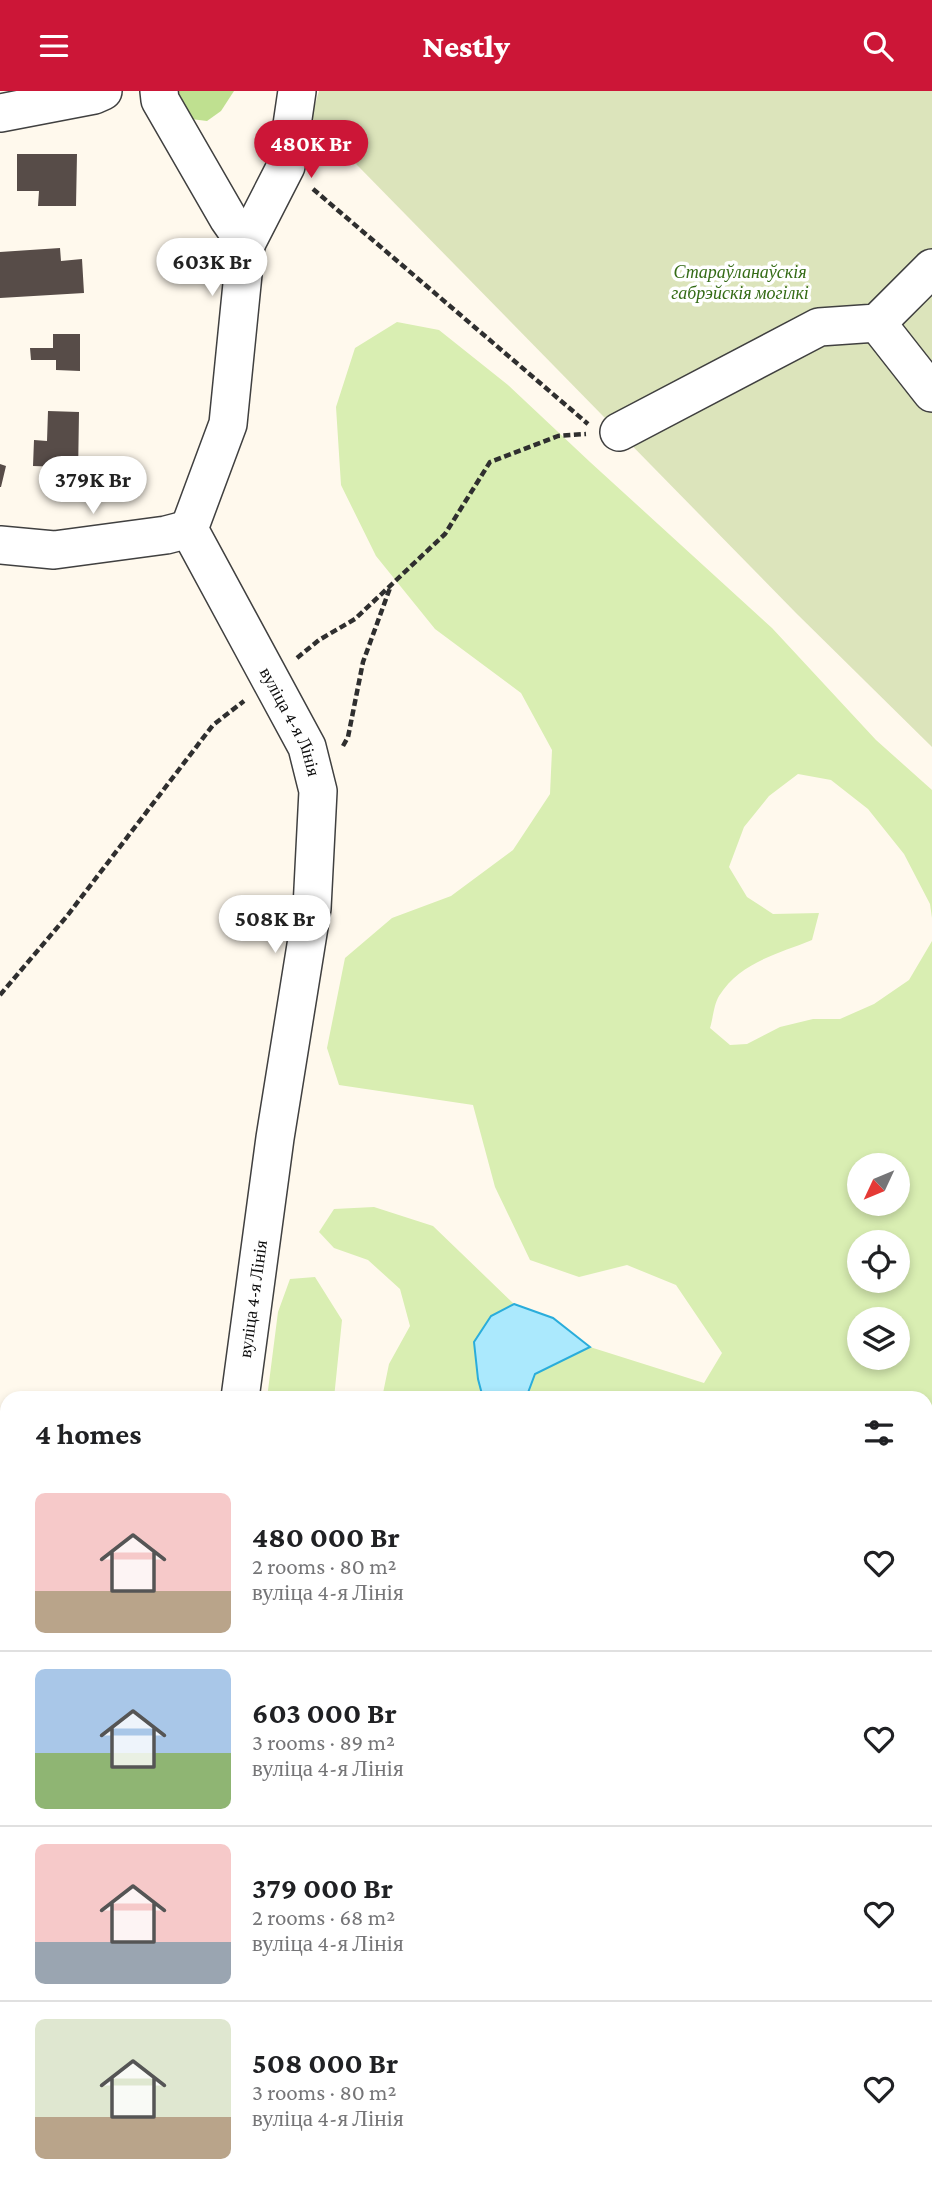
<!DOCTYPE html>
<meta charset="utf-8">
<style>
body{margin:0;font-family:"Crimson Pro",serif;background:#f2f2f2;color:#202124;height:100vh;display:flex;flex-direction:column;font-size:26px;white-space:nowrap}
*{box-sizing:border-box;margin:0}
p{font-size:23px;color:#757577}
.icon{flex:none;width:38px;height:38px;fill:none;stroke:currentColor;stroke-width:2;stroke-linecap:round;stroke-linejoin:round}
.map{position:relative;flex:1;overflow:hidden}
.drawer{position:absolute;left:0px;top:1300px;width:933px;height:800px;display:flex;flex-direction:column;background:#fff;border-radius:21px 21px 0 0;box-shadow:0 4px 10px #0003}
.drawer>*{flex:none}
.needle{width:46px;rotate:226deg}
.controls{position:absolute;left:847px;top:1062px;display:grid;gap:14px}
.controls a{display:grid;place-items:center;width:63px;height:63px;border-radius:50%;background:#fff;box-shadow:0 4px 10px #0003;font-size:35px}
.price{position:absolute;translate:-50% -60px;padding:0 16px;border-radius:24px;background:#fff;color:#222;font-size:23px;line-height:46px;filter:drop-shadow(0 2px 4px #0008)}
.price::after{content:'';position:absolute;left:50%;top:42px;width:21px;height:16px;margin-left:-10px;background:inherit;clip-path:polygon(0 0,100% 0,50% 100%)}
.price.selected{background:#cc1637;color:#fff}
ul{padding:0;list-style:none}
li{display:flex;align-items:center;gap:21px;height:175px;padding:0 35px}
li+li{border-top:2px solid #e0e0e0}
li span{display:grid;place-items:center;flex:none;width:196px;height:140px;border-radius:10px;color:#555}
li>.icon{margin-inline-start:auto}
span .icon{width:84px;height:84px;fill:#fffc;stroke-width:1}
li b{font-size:30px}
h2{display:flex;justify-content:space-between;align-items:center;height:84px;padding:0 35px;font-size:30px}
header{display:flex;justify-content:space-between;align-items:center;height:91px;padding:0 35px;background:#cc1637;color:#fff;font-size:32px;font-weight:800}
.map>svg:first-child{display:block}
</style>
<header><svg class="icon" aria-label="menu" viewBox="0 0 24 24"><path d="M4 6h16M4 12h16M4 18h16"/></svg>Nestly<svg class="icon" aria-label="search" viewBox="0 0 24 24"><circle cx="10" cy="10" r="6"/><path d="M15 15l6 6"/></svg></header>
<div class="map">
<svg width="932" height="2099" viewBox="0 0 932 2099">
<rect width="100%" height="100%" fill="#fff9ed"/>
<!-- green -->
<path fill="#d9eeb2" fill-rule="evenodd" d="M397,231L439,239L508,294L590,371L772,537L876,649L932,699V827L930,813L904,763L868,718L831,689L798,683L769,705L744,736L729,776L747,806L773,823L819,822L812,849C778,863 740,871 719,905C714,913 713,927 710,937L730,954L747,953L780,936L813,928H840L874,913L909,889L932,850V1554L926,1549V1307H526L535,1283L590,1256L704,1292L722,1262L676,1194L627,1174L579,1186L530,1169L495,1096L473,1014L339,994L327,957L345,867L392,827L451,805L513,759L550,703L552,659L521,602L435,538L376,465L341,394L336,316L355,257ZM859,1074H898V1113H859ZM859,1152H898V1190H859ZM859,1228H898V1267H859Z
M374,1116L433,1135L514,1213L491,1225L478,1288L483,1307H382L389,1273L410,1235L400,1198L368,1169L334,1157L319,1141L334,1118Z
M315,1186L342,1229L334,1307H267L278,1221L290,1188Z
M926,1625L932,1631V2099H518L510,2093H926Z
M0,1678L7,1685V2093H487L492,2099H0Z"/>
<!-- forest -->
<path fill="#bfe090" d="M169,0H234L221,20L207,30L191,28Z"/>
<!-- cemetery -->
<path fill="#dce4bb" d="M319,0H932V656L796,522L311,27Z"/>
<!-- water -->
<path fill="#abe9fd" stroke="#2aaddb" stroke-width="2" d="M514,1213L553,1227L590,1256L535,1283L526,1307H483L478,1288L474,1251L491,1225Z
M926,1550L932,1555V1631L926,1625Z"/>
<!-- building -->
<path fill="#574c48" d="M17,63H77L76,115H38L39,100H17Z
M60,157L61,170L82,168L84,202L0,207V161Z
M53,243H80V280L56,279V269H31L30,257H53Z
M48,320L79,321L78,385L62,384V376L33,375L34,349L47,350Z
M0,373L6,375L1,396H0Z"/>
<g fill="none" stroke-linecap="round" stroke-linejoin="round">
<defs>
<g id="minor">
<path id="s1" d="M159,0L160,9L228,127L246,153L228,333L189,438L307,656L318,700L312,817L275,1047L240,1307"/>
<path d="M0,22L94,4L103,0"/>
<path d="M246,153L286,75L297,0"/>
<path d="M877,232L932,302"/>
<path d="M619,341L819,236L877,232L932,177"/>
<path d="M0,454L54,459L166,444L189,438"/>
<path d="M0,1983L7,1984"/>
<path d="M264,2093L265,2099"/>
</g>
</defs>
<!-- minor casing -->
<use href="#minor" stroke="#404040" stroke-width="40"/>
<!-- path -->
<path stroke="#2f2f2f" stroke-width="4.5" stroke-dasharray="7 3.5" stroke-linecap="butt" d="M313,98L588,333
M297,567L319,549L355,528L445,443L490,371L558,345L586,343
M343,655L348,646L363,571L390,497
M0,904L67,825L213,634L244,610"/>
<!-- minor -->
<use href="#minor" stroke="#fff" stroke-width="37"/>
</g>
<g text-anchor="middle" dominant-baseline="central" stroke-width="7" stroke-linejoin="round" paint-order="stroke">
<!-- park labels -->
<g font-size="18" font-style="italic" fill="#346b16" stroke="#fff">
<text x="740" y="181">Стараўланаўскія<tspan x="740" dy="21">габрэйскія могілкі</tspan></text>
</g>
<!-- street labels -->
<g font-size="18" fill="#0d0d0d" stroke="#fff">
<text stroke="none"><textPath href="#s1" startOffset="688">вуліца 4-я Лінія</textPath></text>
<text transform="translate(253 1208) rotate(-82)">вуліца 4-я Лінія</text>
</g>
</g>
</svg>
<div class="controls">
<a><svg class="needle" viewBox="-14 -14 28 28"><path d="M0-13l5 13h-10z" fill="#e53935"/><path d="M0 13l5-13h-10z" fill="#757577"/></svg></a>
<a><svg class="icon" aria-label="locate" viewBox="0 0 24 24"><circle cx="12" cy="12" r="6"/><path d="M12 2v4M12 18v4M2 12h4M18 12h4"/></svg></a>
<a><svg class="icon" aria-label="layers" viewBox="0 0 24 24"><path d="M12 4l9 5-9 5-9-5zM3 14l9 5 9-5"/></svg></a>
</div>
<b class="price selected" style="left:311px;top:89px">480K Br</b>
<b class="price" style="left:212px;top:207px">603K Br</b>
<b class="price" style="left:93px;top:425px">379K Br</b>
<b class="price" style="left:275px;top:864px">508K Br</b>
<section class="drawer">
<h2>4 homes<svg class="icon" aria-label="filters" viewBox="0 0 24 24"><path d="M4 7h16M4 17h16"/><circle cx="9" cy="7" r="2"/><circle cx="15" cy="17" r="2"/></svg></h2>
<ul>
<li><span style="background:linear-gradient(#f6c9c9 70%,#b9a48a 0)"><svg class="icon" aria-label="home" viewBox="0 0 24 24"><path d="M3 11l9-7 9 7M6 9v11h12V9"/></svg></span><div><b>480 000 Br</b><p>2 rooms · 80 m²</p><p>вуліца 4-я Лінія</p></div><svg class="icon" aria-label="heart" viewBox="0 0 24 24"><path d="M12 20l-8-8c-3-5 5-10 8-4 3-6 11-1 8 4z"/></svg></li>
<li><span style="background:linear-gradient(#a9c7e8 60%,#8fb573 0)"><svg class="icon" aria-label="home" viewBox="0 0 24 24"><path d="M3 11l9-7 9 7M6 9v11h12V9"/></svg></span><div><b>603 000 Br</b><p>3 rooms · 89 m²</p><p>вуліца 4-я Лінія</p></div><svg class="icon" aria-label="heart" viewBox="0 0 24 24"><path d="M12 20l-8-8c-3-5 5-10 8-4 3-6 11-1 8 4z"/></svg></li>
<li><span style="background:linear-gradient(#f6c9c9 70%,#9aa5b1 0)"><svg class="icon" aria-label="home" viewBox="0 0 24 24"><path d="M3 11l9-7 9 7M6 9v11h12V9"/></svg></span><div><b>379 000 Br</b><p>2 rooms · 68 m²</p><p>вуліца 4-я Лінія</p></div><svg class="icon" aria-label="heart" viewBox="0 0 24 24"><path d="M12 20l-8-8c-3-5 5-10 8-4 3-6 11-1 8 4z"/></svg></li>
<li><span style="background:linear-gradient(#dfe7d0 70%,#b9a48a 0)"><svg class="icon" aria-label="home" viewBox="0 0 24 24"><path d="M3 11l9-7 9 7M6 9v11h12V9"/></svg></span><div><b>508 000 Br</b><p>3 rooms · 80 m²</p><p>вуліца 4-я Лінія</p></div><svg class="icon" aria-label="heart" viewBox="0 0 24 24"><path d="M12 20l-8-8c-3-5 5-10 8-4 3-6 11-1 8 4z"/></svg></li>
</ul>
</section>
</div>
